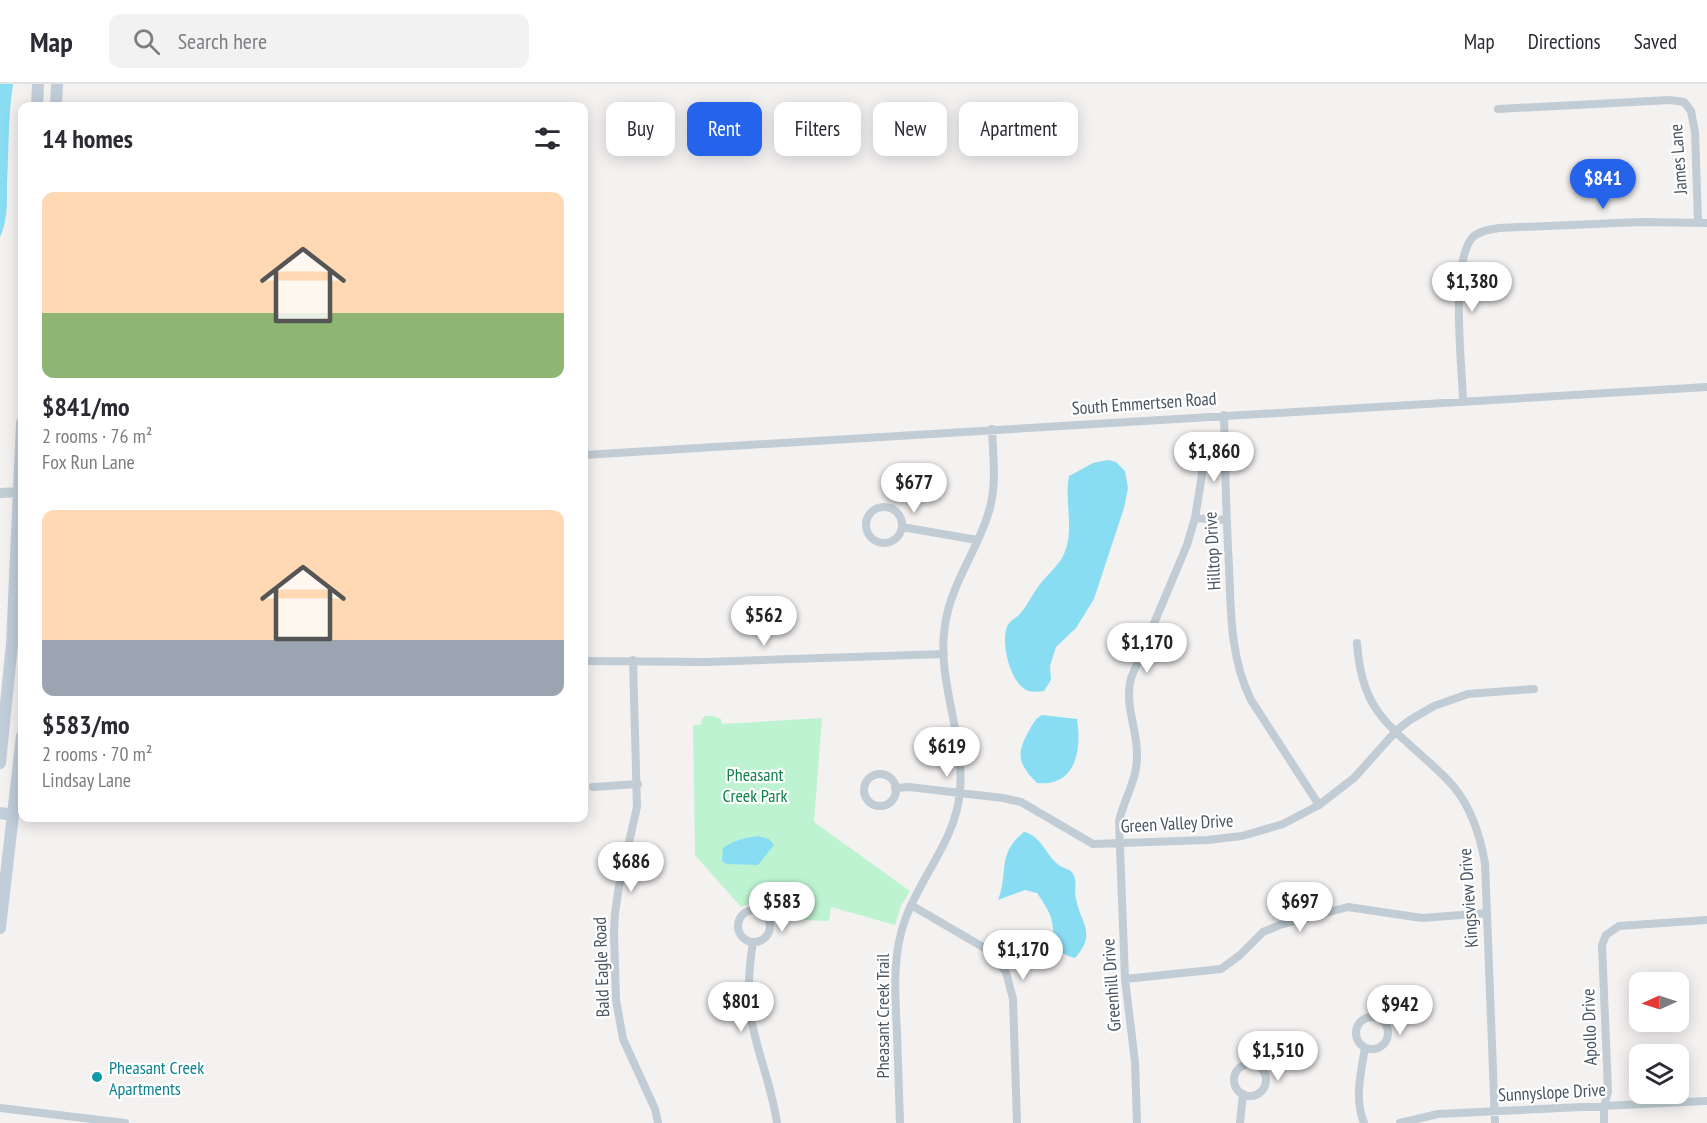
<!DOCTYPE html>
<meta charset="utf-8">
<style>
body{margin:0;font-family:"PT Sans Narrow",sans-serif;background:#f2f2f3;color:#2b2b33;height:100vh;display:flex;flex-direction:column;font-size:22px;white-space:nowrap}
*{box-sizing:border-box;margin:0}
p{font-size:20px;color:#7c7c81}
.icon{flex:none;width:33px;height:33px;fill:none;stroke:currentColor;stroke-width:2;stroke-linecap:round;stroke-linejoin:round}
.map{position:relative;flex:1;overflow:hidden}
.drawer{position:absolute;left:18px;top:18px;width:570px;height:720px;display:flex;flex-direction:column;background:#fff;border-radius:12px;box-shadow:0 3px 15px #0003}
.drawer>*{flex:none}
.guide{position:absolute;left:606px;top:18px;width:570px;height:54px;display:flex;gap:12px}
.needle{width:39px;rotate:267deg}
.fabs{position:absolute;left:1629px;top:888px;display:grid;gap:12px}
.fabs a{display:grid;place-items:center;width:60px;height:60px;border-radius:12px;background:#fff;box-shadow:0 3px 15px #0003;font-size:30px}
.price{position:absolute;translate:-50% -51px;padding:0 14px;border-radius:21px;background:#fff;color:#222;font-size:20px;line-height:39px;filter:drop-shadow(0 2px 3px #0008)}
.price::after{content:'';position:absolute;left:50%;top:36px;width:18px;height:14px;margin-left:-9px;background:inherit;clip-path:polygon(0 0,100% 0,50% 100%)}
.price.selected{background:#2563eb;color:#fff}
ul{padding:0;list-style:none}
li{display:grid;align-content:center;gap:12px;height:318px;padding:0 24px}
li span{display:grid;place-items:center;height:186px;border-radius:12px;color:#555}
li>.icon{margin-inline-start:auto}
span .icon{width:108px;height:108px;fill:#fffc;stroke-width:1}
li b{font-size:26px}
h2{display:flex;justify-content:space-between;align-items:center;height:72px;padding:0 24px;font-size:26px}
.chip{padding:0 21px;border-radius:12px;background:#fff;box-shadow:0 3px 15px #0003;font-size:21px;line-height:54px}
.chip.selected{background:#2563eb;color:#fff}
header{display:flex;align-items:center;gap:36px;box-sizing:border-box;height:84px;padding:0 30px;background:#fff;border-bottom:2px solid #e1e1e2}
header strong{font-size:28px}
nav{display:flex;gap:33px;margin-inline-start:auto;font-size:21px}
.search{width:420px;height:54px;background:#f2f2f3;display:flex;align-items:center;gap:15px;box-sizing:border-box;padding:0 21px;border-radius:12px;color:#7c7c81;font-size:22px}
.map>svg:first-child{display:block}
</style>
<header>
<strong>Map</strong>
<div class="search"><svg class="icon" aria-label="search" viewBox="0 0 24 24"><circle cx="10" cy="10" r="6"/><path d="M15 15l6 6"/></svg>Search here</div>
<nav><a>Map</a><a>Directions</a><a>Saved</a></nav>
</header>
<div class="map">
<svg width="1707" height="1039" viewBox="0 0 1707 1039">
<rect width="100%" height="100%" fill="#f4f1f1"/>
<!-- green -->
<path fill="#bef3d2" d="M705,632H713L721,635L722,640L822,634L814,738L910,807L901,822L895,841L831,823L829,837L776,835C768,820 757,816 741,823L695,771L693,641H701L702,635Z"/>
<!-- water -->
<path fill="#89ddf3" d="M0,0H13C8,32 9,65 7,98C7,116 8,137 0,153Z
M1108,376L1116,378L1125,387L1128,404L1124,424L1094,515L1076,544L1056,563L1050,582L1051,596L1044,607C1036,608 1028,609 1022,603C1009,592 1001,558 1007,543C1009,537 1016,534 1020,530C1027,522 1032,511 1038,503C1045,492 1059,482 1064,470C1075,445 1064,418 1069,392L1093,379Z
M1042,631L1077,635C1082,666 1076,703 1037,699C1017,679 1016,669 1030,645C1034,638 1035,635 1042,631Z
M1024,748C1041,751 1046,772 1060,782C1065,785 1072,785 1074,792C1077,799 1074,807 1076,815C1081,840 1097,849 1075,874C1046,866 1058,853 1050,831C1047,824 1042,816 1037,809L1025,806L998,816C1009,789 996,770 1024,748Z
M758,752L769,755L774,761L758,781L726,780L722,777L723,764C734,756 745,754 758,752Z"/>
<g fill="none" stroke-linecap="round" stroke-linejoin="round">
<!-- minor -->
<path stroke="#c1ccd4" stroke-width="8" d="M1498,25L1670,16L1684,18L1691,27L1695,48L1698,137
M1463,316C1462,281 1450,181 1472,154C1478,147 1489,146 1498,144L1641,138L1707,139
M1224,331C1225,381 1226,432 1229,482C1231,529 1230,573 1251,616L1319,721
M584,371L1707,303
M866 441a18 18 0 1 1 36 0a18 18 0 1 1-36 0Z
M1195,434L1202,391L1201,363
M902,443L977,456
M1357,559C1361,617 1379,634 1421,671C1432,681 1444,691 1454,703C1472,725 1480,751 1485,779L1495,1039
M633,576L637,723L619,802L615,829L614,849L616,916L623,955L655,1025L658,1039
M586,577L706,578L944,570
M864 706a16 16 0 1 1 32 0a16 16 0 1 1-32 0Z
M593,703L638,700
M895,704L909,703L1003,714L1021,718L1093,760L1207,756L1242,752L1283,740L1319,721L1354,694L1397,646L1410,636L1434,622L1468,610L1534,605
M911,821L988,866L1006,888L1013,915L1017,1039
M738 842a16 16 0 1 1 32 0a16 16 0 1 1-32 0Z
M753,858C749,883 747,909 751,934C757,969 772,1003 777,1039
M1125,895L1221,885L1240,871L1263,848L1280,841L1348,823L1422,834L1487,829
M1356 949a16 16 0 1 1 32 0a16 16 0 1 1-32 0Z
M1234 996a16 16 0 1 1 32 0a16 16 0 1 1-32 0Z
M0,1024L125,1039
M900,1039C899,1009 898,978 897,948C895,910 892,872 905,836C921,791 956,756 960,707C965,651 936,596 945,541C951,499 978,466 989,427C997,401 993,372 992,345
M1137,1039L1135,978L1125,895L1119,737C1124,715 1137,696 1137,673C1138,645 1124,623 1131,594L1187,461L1195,434L1226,436
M1240,1039L1243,1010
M1364,1039C1354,1014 1361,989 1365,964
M1400,1039L1438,1030L1707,1017
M1604,1039V1023L1608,1007L1602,861L1606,851L1619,842L1707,836"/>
<!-- tertiary -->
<path stroke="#c1ccd4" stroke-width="10" d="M0,409L22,408"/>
<!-- secondary -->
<path stroke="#c1cdd9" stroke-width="12" d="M37,22L38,0
M56,22L57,0
M0,679L12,560L22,339
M0,729L13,731
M0,844L22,652"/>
</g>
<!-- markers -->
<circle fill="#0f9aa8" stroke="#fff" stroke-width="2" cx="97" cy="993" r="6"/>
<g text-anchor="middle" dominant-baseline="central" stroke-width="4.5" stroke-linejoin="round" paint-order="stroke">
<!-- street labels -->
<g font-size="18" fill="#485561" stroke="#fff">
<text transform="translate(1678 75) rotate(-94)">James Lane</text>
<text transform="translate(1144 319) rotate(-4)">South Emmertsen Road</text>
<text transform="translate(1212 467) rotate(-93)">Hilltop Drive</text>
<text transform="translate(1177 739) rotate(-3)">Green Valley Drive</text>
<text transform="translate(1468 814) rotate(-94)">Kingsview Drive</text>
<text transform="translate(601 883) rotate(-92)">Bald Eagle Road</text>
<text transform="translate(1111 901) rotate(-94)">Greenhill Drive</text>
<text transform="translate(882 932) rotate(-90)">Pheasant Creek Trail</text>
<text transform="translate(1589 943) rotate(-92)">Apollo Drive</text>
<text transform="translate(1552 1008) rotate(-3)">Sunnyslope Drive</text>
</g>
<!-- park labels -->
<g font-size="18" fill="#11834a" stroke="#fff">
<text x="755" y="690">Pheasant<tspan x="755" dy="21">Creek Park</tspan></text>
</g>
<!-- culture labels -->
<g font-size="18" fill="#0d838f" stroke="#fff" text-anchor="start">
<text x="109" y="983">Pheasant Creek<tspan x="109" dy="21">Apartments</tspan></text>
</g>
</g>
</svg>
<div class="fabs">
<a><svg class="needle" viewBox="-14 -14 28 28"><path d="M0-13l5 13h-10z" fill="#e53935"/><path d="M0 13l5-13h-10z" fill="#7c7c81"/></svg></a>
<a><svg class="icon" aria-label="layers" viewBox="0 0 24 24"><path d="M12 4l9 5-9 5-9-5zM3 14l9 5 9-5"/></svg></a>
</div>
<b class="price selected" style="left:1603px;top:126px">$841</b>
<b class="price" style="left:1472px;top:229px">$1,380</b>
<b class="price" style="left:1214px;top:399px">$1,860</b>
<b class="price" style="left:914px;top:430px">$677</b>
<b class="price" style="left:764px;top:563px">$562</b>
<b class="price" style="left:1147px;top:590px">$1,170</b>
<b class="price" style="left:947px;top:694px">$619</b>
<b class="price" style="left:631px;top:809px">$686</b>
<b class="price" style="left:782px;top:849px">$583</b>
<b class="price" style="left:1300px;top:849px">$697</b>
<b class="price" style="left:1023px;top:897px">$1,170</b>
<b class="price" style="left:741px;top:949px">$801</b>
<b class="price" style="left:1400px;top:952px">$942</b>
<b class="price" style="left:1278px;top:998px">$1,510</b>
<div class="guide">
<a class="chip">Buy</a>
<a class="chip selected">Rent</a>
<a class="chip">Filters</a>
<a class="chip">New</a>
<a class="chip">Apartment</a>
</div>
<section class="drawer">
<h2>14 homes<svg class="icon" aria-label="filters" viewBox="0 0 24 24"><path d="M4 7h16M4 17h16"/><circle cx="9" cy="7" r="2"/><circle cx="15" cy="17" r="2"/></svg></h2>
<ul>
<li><span style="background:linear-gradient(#ffd9b3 65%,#8fb573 0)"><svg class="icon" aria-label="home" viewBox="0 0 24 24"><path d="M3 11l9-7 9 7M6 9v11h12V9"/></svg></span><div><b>$841/mo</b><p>2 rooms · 76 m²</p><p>Fox Run Lane</p></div></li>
<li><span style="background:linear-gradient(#ffd9b3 70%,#9aa5b1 0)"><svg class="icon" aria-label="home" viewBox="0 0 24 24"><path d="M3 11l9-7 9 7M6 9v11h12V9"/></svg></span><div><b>$583/mo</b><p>2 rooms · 70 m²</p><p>Lindsay Lane</p></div></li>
</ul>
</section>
</div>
